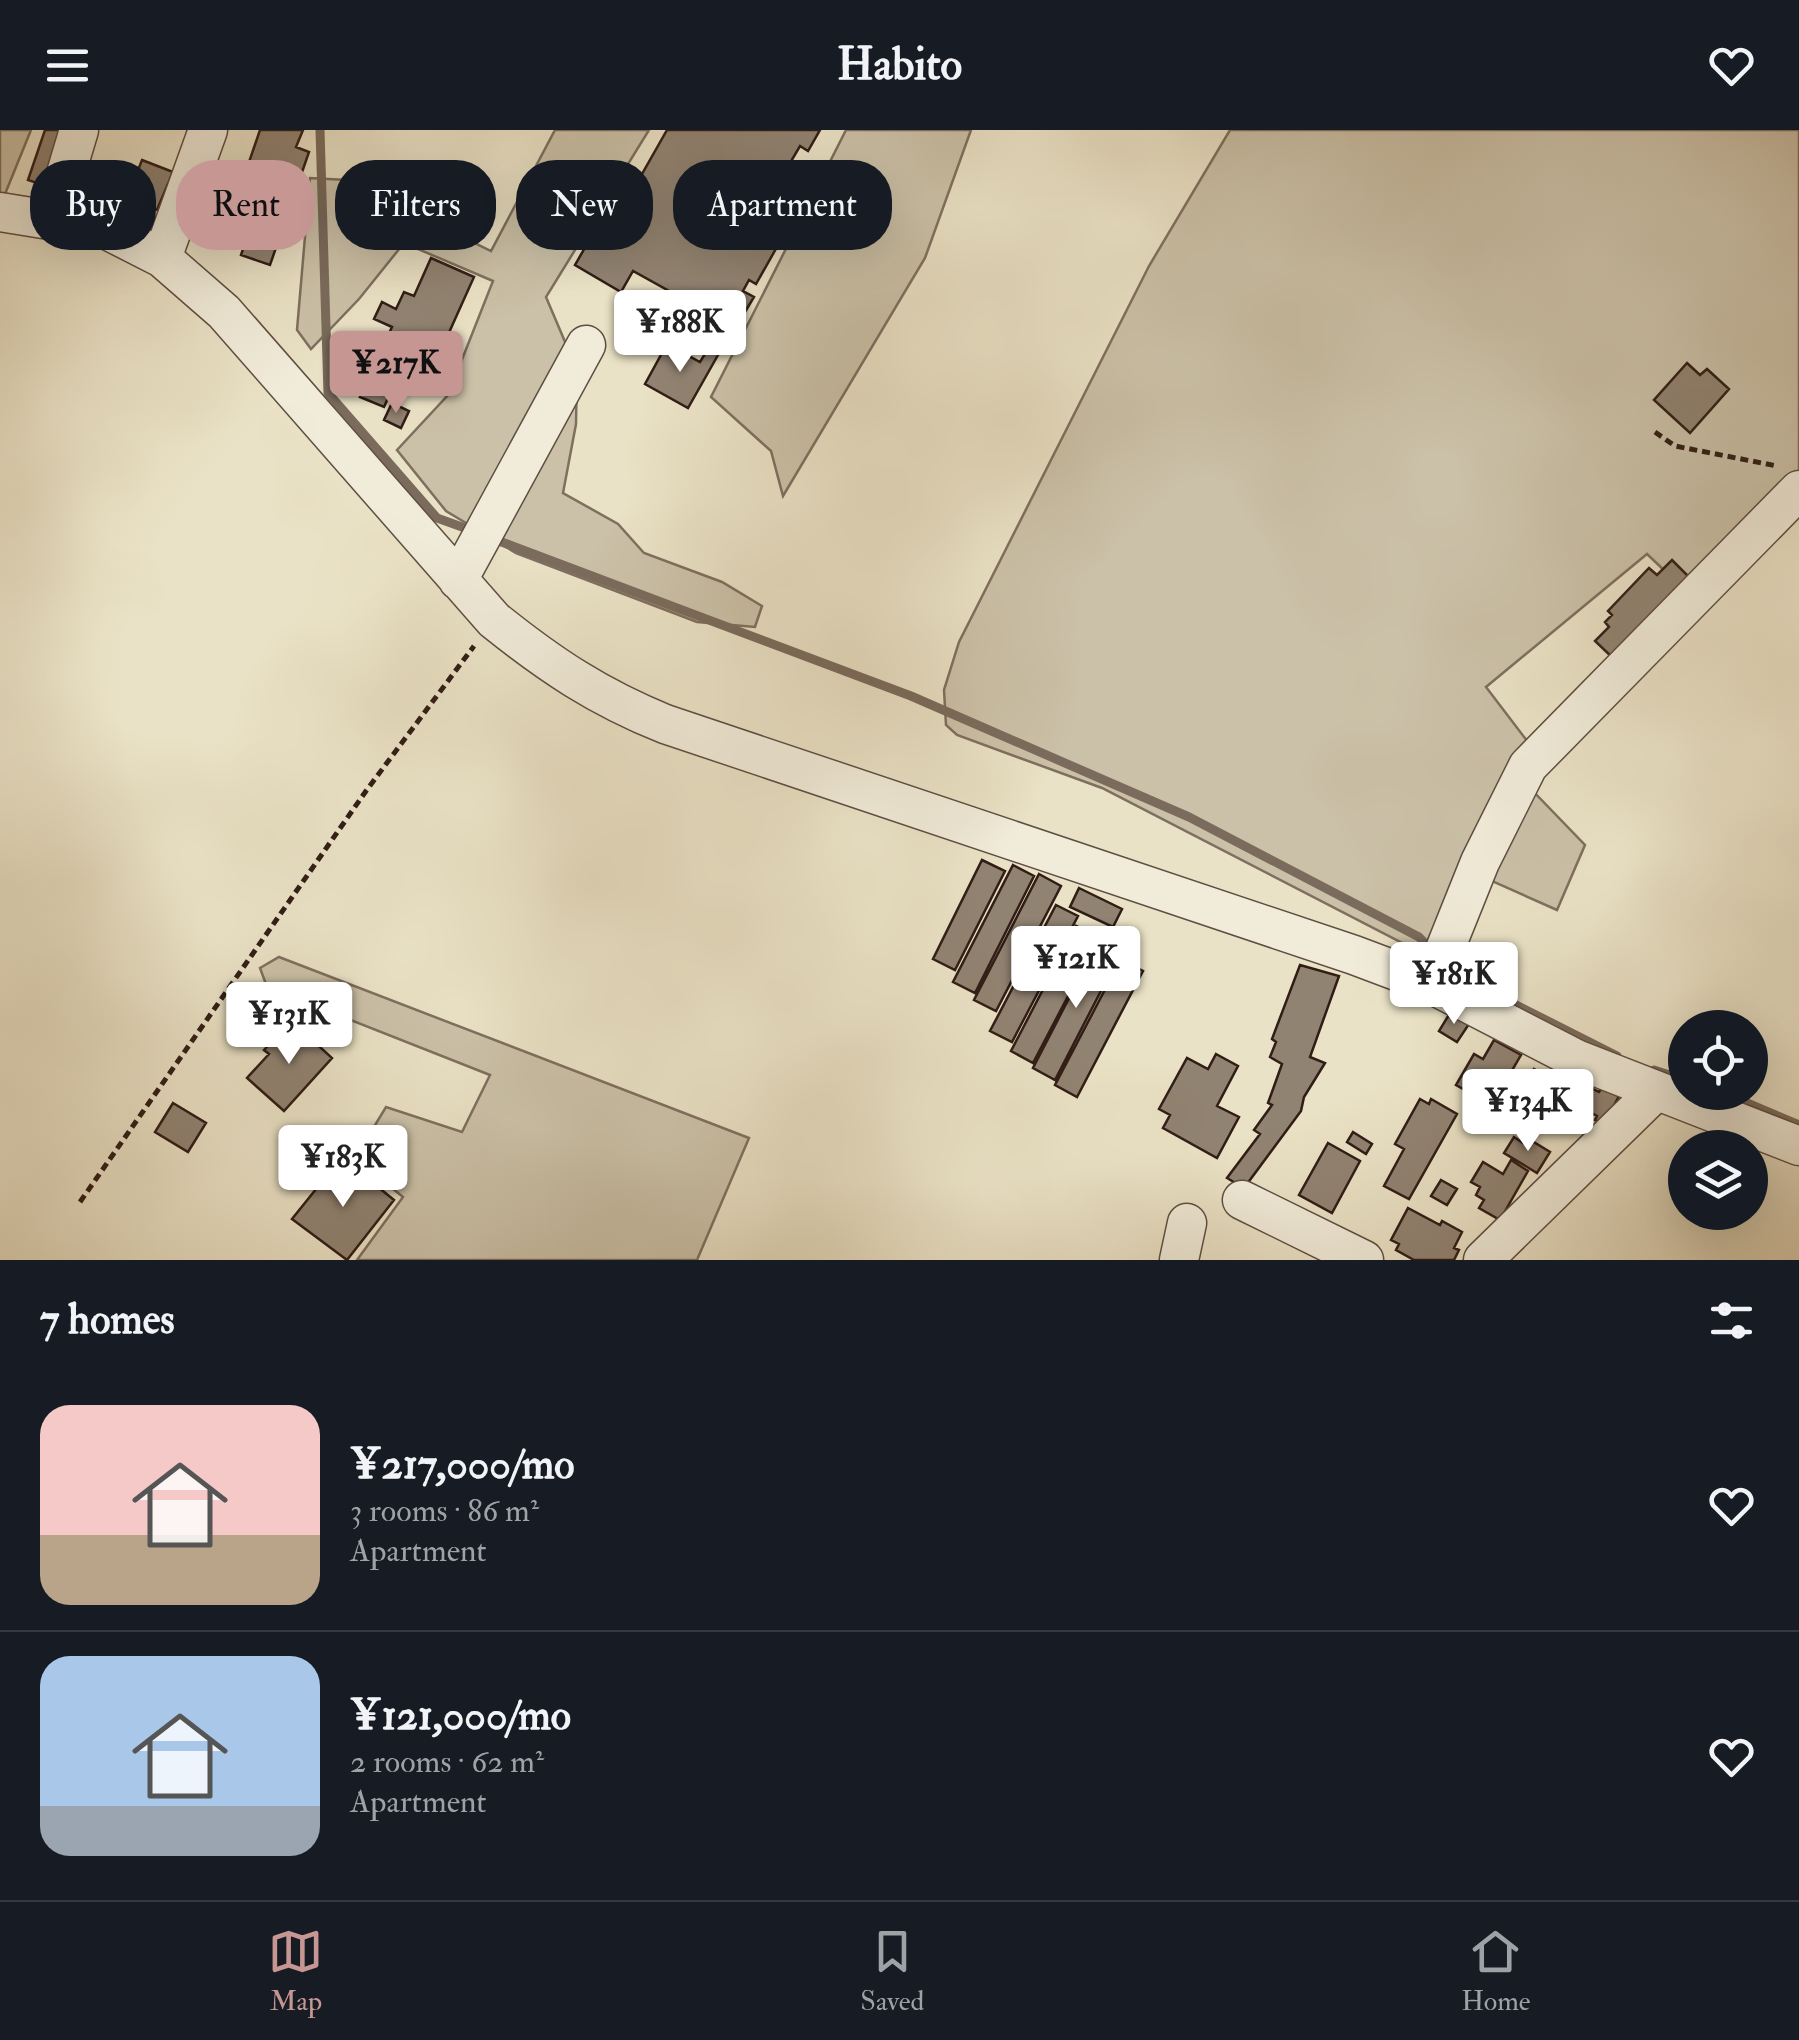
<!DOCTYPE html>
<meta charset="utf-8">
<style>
body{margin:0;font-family:"IM FELL Double Pica",serif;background:#242831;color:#f1f3f6;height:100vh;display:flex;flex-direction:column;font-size:38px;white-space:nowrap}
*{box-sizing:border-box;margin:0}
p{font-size:32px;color:#9ea1a6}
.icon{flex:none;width:55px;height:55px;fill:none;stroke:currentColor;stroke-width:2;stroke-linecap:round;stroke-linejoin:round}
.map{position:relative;height:1130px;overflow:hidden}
.drawer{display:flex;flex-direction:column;background:#171b24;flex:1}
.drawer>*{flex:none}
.guide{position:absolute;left:30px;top:30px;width:1000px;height:90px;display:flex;gap:20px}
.controls{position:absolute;left:1668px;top:880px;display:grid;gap:20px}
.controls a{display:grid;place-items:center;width:100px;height:100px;border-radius:50%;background:#171b24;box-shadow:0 10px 40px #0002;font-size:50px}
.price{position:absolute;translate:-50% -85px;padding:0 22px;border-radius:10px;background:#fff;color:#222;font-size:32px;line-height:65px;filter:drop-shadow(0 2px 5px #0008)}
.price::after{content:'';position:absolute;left:50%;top:60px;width:30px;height:22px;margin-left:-15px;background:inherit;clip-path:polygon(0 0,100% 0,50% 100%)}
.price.active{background:#c59692;color:#111}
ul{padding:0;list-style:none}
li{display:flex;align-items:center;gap:30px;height:250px;padding:0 40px}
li+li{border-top:2px solid #363941}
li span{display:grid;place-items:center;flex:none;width:280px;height:200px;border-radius:30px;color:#555}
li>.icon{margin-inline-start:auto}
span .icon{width:120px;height:120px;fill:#fffc;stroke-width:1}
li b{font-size:42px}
h2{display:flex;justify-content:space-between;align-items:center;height:120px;padding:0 40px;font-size:42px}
.pill{padding:0 35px;border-radius:40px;background:#171b24;box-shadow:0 10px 40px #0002;font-size:35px;line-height:90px}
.pill.active{background:#c59692;color:#111}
header{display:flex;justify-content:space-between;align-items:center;height:130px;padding:0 40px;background:#171b24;font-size:45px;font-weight:800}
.dock{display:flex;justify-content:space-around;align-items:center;height:140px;border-top:2px solid #363941;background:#171b24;font-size:28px;color:#9ea1a6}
.dock a{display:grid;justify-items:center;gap:5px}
.dock .active{color:#c59692}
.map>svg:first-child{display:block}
</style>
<header><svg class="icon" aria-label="menu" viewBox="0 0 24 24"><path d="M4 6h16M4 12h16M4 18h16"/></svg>Habito<svg class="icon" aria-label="heart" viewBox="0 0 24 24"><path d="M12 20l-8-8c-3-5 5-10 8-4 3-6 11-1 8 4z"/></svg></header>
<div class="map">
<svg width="1799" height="1130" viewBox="0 0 1799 1130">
<rect width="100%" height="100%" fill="#eae2c6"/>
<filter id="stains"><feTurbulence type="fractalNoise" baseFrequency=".002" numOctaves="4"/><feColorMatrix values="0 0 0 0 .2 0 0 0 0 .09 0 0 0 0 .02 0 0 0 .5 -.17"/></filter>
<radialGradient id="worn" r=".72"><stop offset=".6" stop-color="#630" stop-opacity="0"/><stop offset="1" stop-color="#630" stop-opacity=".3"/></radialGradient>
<!-- green -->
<path fill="#cbc1a8" stroke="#7e6f5f" stroke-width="2.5" d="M0,0H31L5,64L0,63Z
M555,0H649L546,167L577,240L576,294L563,363L618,394L644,423L722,452L762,476L755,497L697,492L516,423L446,381L397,320L448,265L493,151L404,113L359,169L311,219L297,200L310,48L347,50L491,121Z
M846,0H971L925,128L783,366L771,321L711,267Z
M1230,0H1799V348L1687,462L1647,424L1486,557L1534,620L1441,811L1418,821L1102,658L957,605L946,595L944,560L959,512L1149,136Z
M1530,658L1585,715L1557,780L1485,748Z
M279,827L749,1008L697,1130H357L403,1067L355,1028L386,977L462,1002L490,945L267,857L260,838Z"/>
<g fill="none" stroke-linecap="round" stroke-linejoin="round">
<!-- stream -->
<path stroke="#7a6b5c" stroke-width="9" d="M320,0L328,263L437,388L476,402
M491,408L911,566L1189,687L1419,807L1435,824
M1449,838L1455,844L1617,926
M1654,940L1685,950
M1721,962L1799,995"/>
</g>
<!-- building -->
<path fill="#918372" stroke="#311d16" stroke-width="2.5" d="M45,0H64L46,56L28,50Z
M260,0H303L296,17L309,22L270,135L241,125L245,113L233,108L230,118L205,109L217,77L232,82Z
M667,0H820L808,21L800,16L763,79L790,94L756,154L749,150L743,161L754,167L742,187L704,165L693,185L674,174L678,166L633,141L621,162L575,135L606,81L592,73L603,54L616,62L622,52L634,58Z
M142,30L173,42L157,80L147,76L145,83L124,75Z
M80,32L98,37L94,49L101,51L94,73L69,64Z
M431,128L474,147L434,236L445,241L440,253L429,248L423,261L397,249L384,277L360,267L392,197L374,189L382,172L396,179L404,162L414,166Z
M667,214L700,232L708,219L718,225L688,278L645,254Z
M1687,233L1700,245L1707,239L1729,259L1690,303L1654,270Z
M392,273L409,281L401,298L384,290Z
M1672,430L1692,450L1615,530L1595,511L1609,497L1605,492L1612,485L1608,481L1649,438L1657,445Z
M982,730L1005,741L955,840L933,829Z
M1013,735L1034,746L975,863L953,852Z
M1039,744L1061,756L996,881L974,870Z
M1079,758L1122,779L1113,797L1070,777Z
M1056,775L1078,786L1012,912L990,901Z
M1076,796L1099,807L1033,933L1011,921Z
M1098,812L1120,824L1055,950L1033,938Z
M1121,829L1143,841L1077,967L1055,955Z
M1300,835L1339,846L1310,927L1325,933L1304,967L1301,981L1244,1058L1227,1048L1260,1004L1254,1000L1272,975L1268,973L1282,934L1270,927L1276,912L1272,909Z
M1450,883L1469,894L1457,912L1439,901Z
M296,895L332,928L284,981L247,948L269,924L264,920L278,905L283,910Z
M1494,910L1521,925L1492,975L1456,955L1474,924L1483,929Z
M1216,924L1238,936L1217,976L1239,987L1217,1028L1163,998L1170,985L1159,979L1187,928L1208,939Z
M1534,939L1560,954L1533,1001L1507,987Z
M1576,951L1599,962L1602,958L1619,966L1604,994L1595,990L1597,986L1566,970Z
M1420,969L1429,974L1431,969L1457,984L1409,1069L1384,1056L1404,1019L1395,1014Z
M173,973L206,993L188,1022L155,1002Z
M1353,1002L1372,1014L1366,1024L1347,1012Z
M1514,1007L1523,1013L1527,1008L1550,1022L1537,1043L1504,1023Z
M1328,1013L1360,1031L1332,1083L1299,1065Z
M1511,1030L1528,1041L1500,1090L1479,1078L1484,1070L1476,1065L1480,1057L1471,1052L1483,1032L1503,1044Z
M337,1033L346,1040L351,1035L394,1070L347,1130L292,1089Z
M1441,1050L1457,1059L1447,1075L1431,1066Z
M1408,1078L1440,1095L1442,1091L1462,1102L1454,1118L1459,1120L1454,1130H1414L1396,1120L1399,1114L1391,1110Z"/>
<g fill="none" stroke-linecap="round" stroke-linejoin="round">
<defs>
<path id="minor" d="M0,82L105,99L162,128L224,182L494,490C550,535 598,567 665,594L1354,825L1431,854L1576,929L1799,1016
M52,90L79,0
M162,128L208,0
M458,450L586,215
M1431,854L1480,732L1528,636L1799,360
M1242,1070L1364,1130
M1179,1130L1187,1093
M1483,1130L1656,961"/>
</defs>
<!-- minor casing -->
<use href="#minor" stroke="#5f4e42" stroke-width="41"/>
<!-- path -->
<path stroke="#311d16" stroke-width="5" stroke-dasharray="8 5" stroke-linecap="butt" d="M1655,302L1675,316L1777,336
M80,1072L366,661L474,516"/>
<!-- minor -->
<use href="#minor" stroke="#f1ecda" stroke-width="38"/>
</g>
<rect width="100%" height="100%" filter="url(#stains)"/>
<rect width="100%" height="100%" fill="url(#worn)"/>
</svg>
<div class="controls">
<a><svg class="icon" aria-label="locate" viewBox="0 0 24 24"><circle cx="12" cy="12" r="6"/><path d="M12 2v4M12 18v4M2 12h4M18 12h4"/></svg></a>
<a><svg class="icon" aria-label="layers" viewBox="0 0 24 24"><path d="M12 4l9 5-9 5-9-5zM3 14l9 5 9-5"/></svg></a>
</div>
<b class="price" style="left:680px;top:245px">¥188K</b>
<b class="price active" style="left:396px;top:286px">¥217K</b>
<b class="price" style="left:1076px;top:881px">¥121K</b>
<b class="price" style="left:1454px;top:897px">¥181K</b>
<b class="price" style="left:289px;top:937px">¥131K</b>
<b class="price" style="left:1528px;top:1024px">¥134K</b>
<b class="price" style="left:343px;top:1080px">¥183K</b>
<div class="guide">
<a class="pill">Buy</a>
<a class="pill active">Rent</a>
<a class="pill">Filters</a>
<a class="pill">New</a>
<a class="pill">Apartment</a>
</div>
</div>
<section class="drawer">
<h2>7 homes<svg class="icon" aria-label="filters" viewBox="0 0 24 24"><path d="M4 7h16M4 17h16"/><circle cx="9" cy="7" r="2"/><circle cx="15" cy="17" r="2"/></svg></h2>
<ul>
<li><span style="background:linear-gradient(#f6c9c9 65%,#b9a48a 0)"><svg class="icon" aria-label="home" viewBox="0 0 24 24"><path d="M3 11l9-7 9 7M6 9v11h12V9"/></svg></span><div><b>¥217,000/mo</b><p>3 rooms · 86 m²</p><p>Apartment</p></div><svg class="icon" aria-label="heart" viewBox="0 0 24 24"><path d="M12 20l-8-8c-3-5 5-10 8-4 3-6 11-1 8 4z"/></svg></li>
<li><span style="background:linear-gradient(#a9c7e8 75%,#9aa5b1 0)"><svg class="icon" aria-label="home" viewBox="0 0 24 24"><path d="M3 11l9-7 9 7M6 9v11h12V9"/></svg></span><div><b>¥121,000/mo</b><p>2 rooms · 62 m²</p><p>Apartment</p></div><svg class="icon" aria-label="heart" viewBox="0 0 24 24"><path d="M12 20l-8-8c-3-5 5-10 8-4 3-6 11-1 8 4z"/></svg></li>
</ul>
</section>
<nav class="dock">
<a class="active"><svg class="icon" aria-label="map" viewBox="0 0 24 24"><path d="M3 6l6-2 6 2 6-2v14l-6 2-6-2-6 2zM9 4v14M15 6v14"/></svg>Map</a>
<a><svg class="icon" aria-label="saved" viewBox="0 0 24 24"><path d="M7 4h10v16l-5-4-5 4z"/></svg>Saved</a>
<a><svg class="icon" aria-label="home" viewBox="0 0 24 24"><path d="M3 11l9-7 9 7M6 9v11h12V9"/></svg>Home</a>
</nav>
